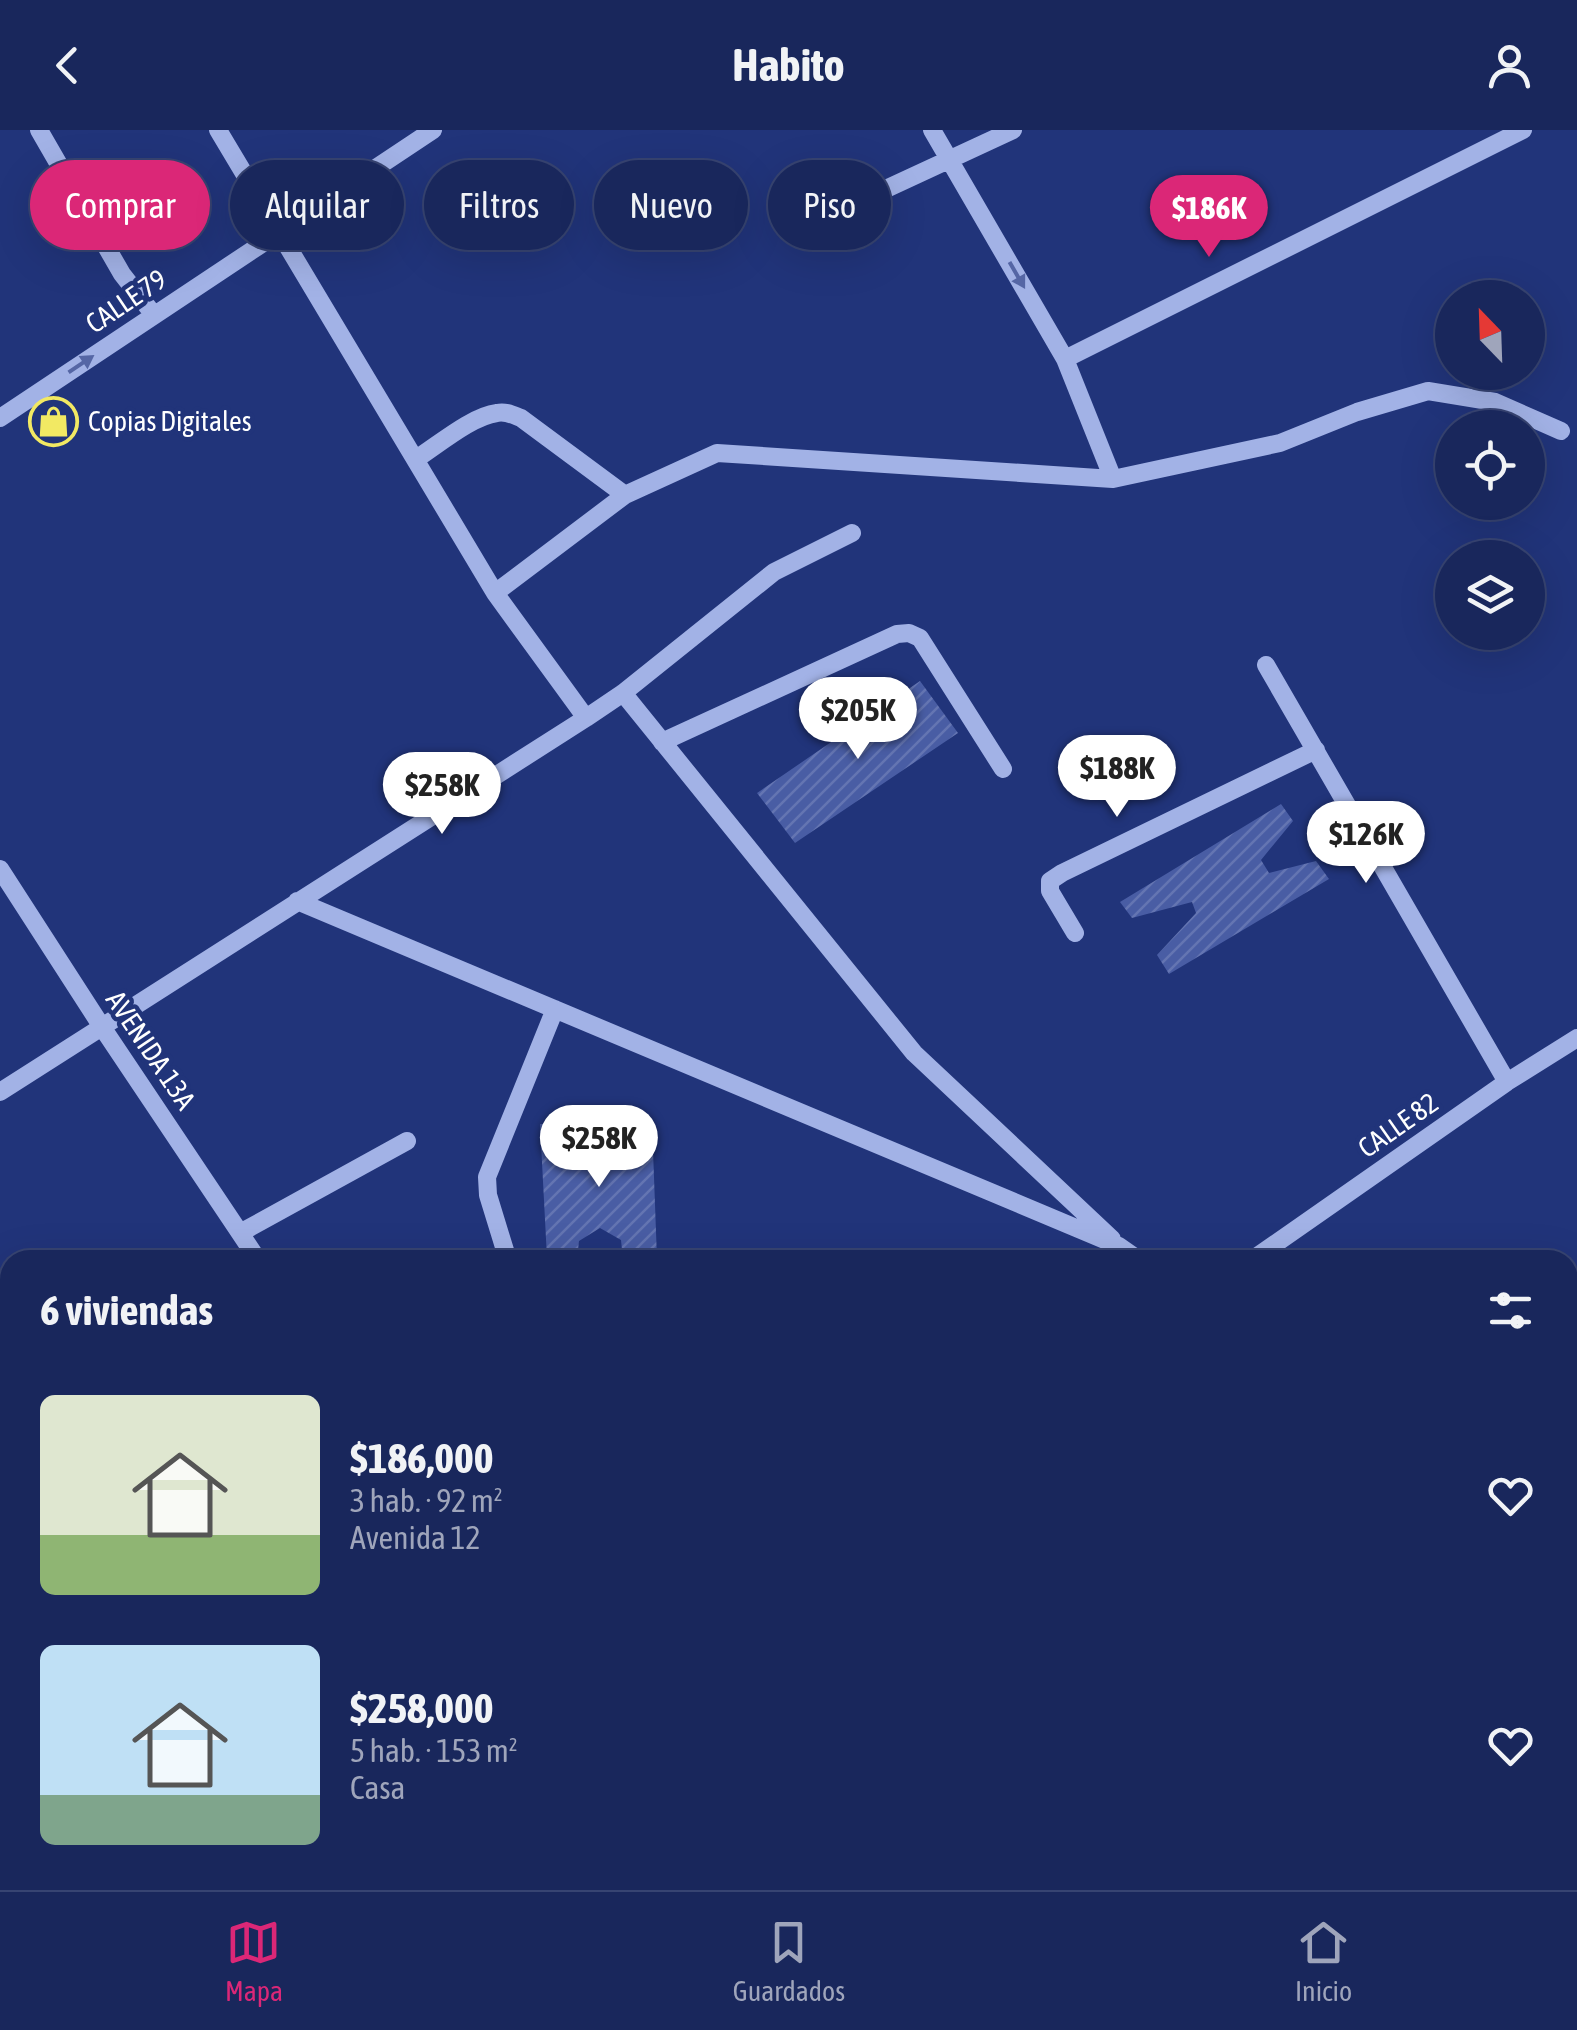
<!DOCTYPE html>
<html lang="es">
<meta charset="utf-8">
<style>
body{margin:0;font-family:"Asap Condensed",sans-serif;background:#263365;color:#f1f3f6;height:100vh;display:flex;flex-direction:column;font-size:38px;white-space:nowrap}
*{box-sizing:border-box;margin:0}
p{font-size:32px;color:#9fa5bb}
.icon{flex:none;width:55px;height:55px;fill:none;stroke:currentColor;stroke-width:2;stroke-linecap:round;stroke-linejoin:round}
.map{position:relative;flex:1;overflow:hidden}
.side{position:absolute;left:0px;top:1120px;width:1578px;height:640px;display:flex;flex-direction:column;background:#19275c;border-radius:30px 30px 0 0;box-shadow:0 10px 40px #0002,0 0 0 2px #374472}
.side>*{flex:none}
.top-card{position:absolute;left:30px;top:30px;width:1000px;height:90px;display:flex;gap:20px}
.needle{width:65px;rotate:337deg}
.tools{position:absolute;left:1435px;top:150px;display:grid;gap:20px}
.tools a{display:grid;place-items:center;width:110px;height:110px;border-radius:50%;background:#19275c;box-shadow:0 10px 40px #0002,0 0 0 2px #374472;font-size:50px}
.price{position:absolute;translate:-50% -85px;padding:0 22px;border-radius:35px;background:#fff;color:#222;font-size:32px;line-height:65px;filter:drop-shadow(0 2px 5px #0008)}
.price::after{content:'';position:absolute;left:50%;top:60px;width:30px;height:22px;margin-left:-15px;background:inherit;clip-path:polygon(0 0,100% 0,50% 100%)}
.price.selected{background:#db2777;color:#fff}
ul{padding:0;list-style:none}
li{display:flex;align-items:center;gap:30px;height:250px;padding:0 40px}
li span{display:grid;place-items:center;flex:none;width:280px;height:200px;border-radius:15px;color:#555}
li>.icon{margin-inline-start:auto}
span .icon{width:120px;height:120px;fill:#fffc;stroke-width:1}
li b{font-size:42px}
h2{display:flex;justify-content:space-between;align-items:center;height:120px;padding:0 40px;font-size:42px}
.tag{padding:0 35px;border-radius:45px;background:#19275c;box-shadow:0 10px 40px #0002,0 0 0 2px #374472;font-size:35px;line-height:90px}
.tag.selected{background:#db2777;color:#fff}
header{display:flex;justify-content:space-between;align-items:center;height:130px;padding:0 40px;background:#19275c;font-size:45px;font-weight:700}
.tabs{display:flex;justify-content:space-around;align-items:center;height:140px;border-top:2px solid #374472;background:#19275c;font-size:28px;color:#9fa5bb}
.tabs a{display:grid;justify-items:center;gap:5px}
.tabs .selected{color:#db2777}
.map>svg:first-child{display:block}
</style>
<header><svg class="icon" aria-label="back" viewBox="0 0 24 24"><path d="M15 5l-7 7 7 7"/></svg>Habito<svg class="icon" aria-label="person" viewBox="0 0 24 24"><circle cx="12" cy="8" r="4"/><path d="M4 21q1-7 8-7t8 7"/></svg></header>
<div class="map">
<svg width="1577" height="1760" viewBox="0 0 1577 1760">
<defs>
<pattern id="building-hatch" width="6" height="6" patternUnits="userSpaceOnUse" patternTransform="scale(2.5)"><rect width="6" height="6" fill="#495da4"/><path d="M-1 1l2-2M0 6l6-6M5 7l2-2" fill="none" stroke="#6475b2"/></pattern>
</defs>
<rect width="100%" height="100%" fill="#21347a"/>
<!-- building -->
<path fill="url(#building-hatch)" d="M920,551L958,603L795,713L757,663Z
M1281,674L1293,691L1261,730L1269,743L1316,731L1329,749L1169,844L1157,825L1196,783L1192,772L1132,788L1120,772Z
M616,992L652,993L657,1129L623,1130L621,1110L600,1098L579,1111L577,1129L547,1128L540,994L576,993V1013H616Z
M10,1391V1522L0,1527V1470L7,1467L0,1453V1395Z
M0,1538L10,1562V1664L0,1643Z"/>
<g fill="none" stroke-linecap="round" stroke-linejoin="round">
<!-- minor -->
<path stroke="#a2b2e6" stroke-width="18" d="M39,0L122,144L154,185
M218,0L495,463
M932,0L1065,229
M806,96L1013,0
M0,288L433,0
M416,329C438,315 472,286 497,283C506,281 513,285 521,288L625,365
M1113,349L1065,229L1523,0
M1266,535L1507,952
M623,563L914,923L1112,1109
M586,588L495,463L625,365L717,323L1113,349L1280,313L1357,282L1428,261L1495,272L1561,301
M662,612L897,504L909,503L920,508L1003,639
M0,739L102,897L258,1130
M297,771L1119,1116L1139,1130
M1075,803L1050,761V751L1062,743L1316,620
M0,962L586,588L623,563L774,442L852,403
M240,1103L407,1011
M508,1130L488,1065L487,1047L555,879
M1252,1130L1507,952L1577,908
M1568,1550L1577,1561
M239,1750L243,1760
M662,1750L668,1760
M134,1760L155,1750
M960,1760L972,1750"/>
</g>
<!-- one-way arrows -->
<defs><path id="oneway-solid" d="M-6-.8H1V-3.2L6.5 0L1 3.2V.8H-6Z" transform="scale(2.5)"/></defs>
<g fill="#5566a5">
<use href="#oneway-solid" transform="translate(1017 145) rotate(60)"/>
<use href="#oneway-solid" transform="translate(81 234) rotate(-34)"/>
</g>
<!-- icons -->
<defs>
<symbol id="shop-ring" viewBox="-11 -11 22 22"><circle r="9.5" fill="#21347a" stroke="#f2e963" stroke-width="1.5"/><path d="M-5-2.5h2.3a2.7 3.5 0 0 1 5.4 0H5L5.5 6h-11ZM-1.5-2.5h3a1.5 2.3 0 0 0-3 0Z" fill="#f2e963"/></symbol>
</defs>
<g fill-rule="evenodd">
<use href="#shop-ring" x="26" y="264" width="55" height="55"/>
</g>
<g text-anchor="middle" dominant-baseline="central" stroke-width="9" stroke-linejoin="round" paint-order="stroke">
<!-- street labels -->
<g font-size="28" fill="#fff" stroke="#21347a">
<text transform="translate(126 171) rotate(-34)">CALLE 79</text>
<text transform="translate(151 920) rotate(56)">AVENIDA 13A</text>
<text transform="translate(1398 995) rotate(-35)">CALLE 82</text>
</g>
<!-- poi labels -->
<g font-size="28" fill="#fff" stroke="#21347a" text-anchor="start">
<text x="88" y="291">Copias Digitales</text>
</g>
</g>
</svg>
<div class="tools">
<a><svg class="needle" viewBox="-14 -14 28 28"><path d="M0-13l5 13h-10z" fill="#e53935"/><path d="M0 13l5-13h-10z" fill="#9fa5bb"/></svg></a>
<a><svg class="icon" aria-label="locate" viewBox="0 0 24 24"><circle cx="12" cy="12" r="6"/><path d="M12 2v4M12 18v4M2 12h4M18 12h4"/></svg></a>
<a><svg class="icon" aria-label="layers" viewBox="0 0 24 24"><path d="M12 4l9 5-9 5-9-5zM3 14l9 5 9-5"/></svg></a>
</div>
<b class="price selected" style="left:1209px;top:130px">$186K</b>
<b class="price" style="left:858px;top:632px">$205K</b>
<b class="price" style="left:1117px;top:690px">$188K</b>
<b class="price" style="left:442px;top:707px">$258K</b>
<b class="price" style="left:1366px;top:756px">$126K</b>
<b class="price" style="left:599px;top:1060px">$258K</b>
<div class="top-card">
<a class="tag selected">Comprar</a>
<a class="tag">Alquilar</a>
<a class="tag">Filtros</a>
<a class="tag">Nuevo</a>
<a class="tag">Piso</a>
</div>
<section class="side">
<h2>6 viviendas<svg class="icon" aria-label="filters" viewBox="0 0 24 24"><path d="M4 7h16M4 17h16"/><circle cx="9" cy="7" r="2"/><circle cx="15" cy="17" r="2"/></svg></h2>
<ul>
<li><span style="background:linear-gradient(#dfe7d0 70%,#8fb573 0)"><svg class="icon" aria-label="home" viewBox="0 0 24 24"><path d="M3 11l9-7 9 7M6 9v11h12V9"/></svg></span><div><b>$186,000</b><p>3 hab. · 92 m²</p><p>Avenida 12</p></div><svg class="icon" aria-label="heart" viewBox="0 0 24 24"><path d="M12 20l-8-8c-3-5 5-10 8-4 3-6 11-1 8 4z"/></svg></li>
<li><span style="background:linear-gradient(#bfe0f5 75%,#7fa58c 0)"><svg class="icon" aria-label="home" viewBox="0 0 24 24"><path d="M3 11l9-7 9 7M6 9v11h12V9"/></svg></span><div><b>$258,000</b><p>5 hab. · 153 m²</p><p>Casa</p></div><svg class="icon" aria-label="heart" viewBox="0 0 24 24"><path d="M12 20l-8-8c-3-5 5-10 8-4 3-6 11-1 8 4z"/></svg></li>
</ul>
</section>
</div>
<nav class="tabs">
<a class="selected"><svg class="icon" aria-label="map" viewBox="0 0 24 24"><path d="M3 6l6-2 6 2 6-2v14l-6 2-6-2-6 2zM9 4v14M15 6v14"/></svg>Mapa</a>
<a><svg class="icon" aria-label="saved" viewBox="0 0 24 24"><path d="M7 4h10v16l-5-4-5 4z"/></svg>Guardados</a>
<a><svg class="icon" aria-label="home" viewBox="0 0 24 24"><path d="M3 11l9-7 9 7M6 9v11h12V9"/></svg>Inicio</a>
</nav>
